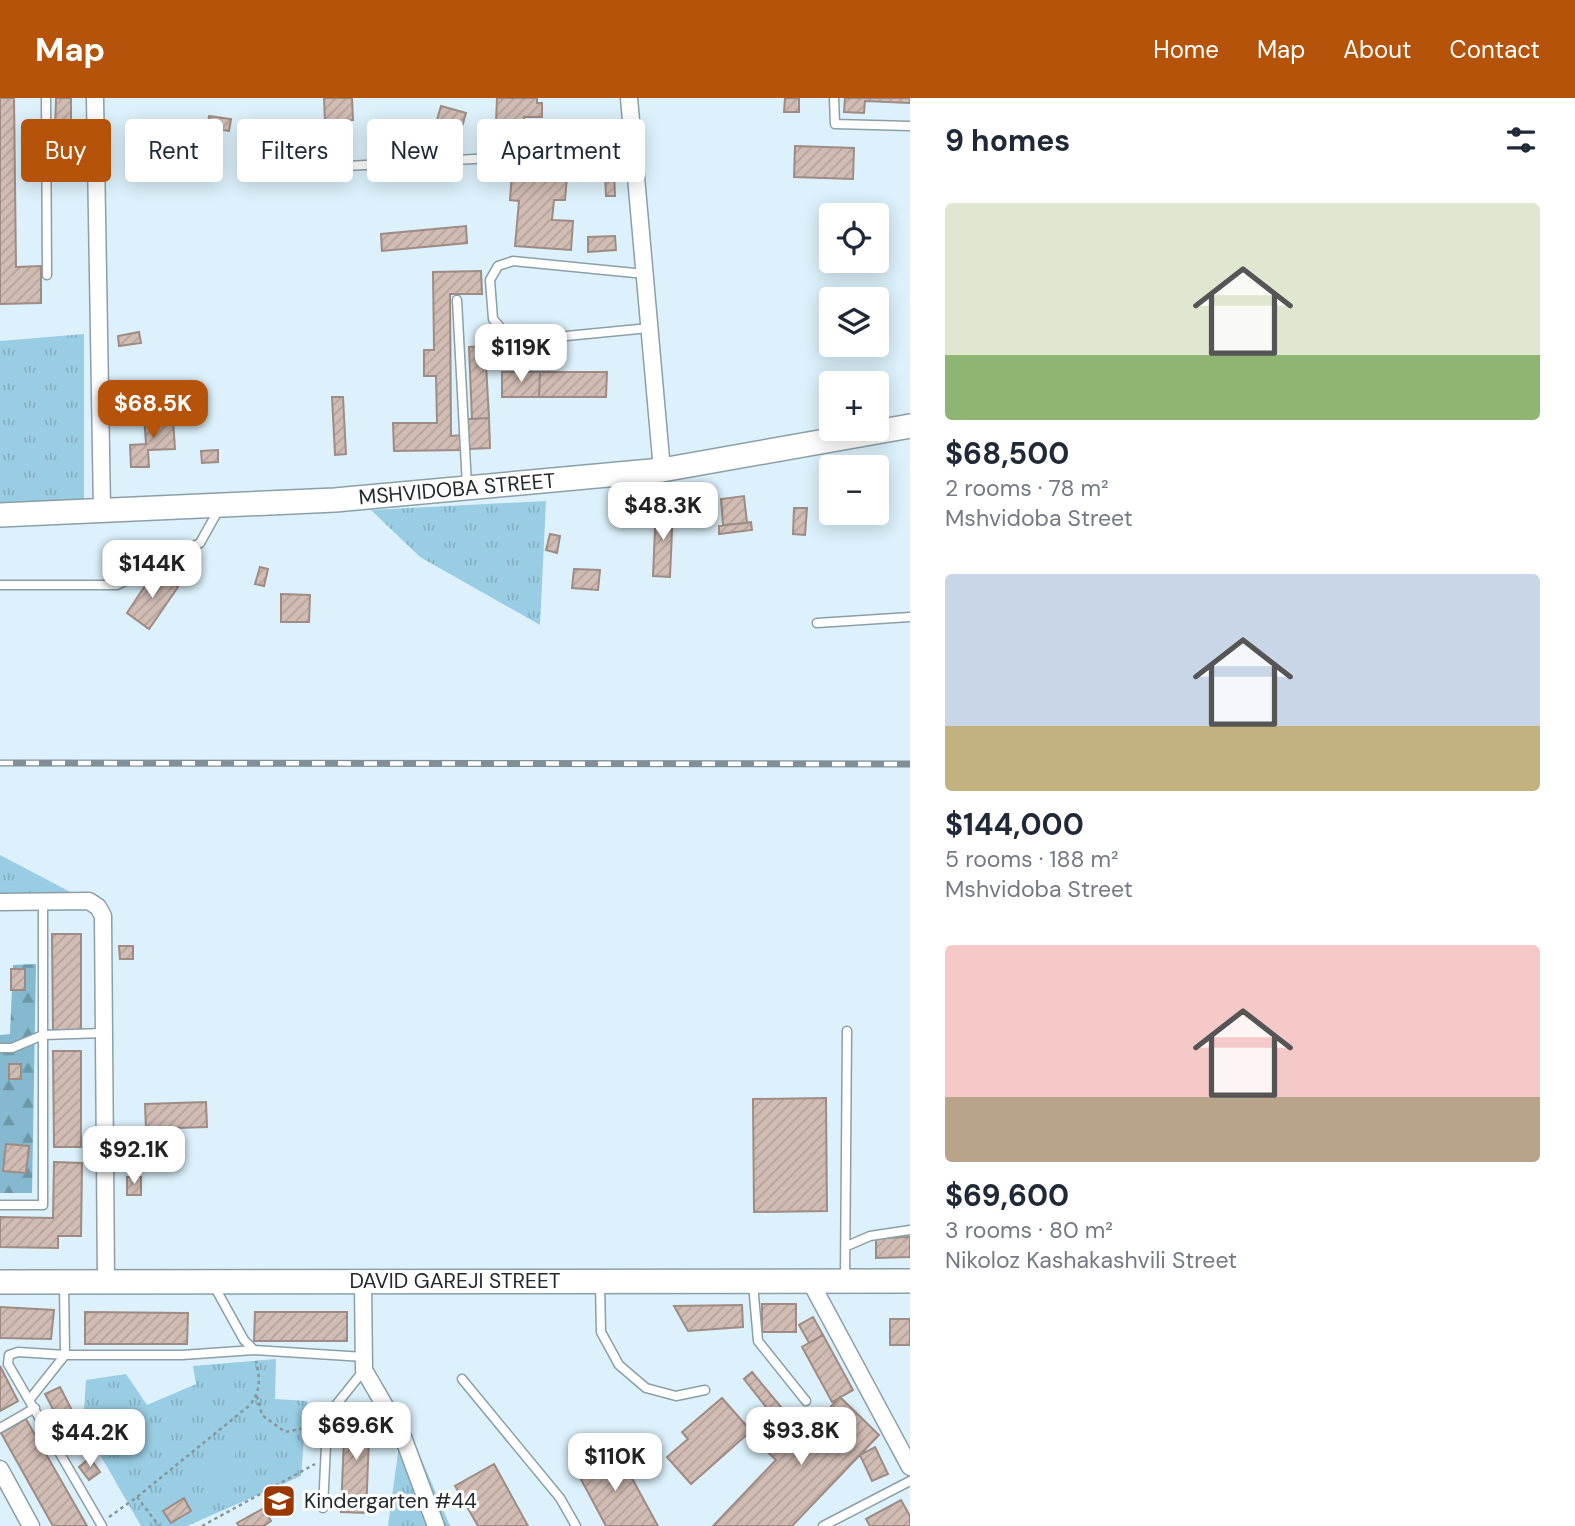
<!DOCTYPE html>
<meta charset="utf-8">
<style>
body{margin:0;font-family:"DM Sans",sans-serif;background:#f6f6f7;color:#1f2937;height:100vh;display:flex;flex-direction:column;font-size:26px;white-space:nowrap}
*{box-sizing:border-box;margin:0}
p{font-size:23px;color:#747a83}
.icon{flex:none;width:38px;height:38px;fill:none;stroke:currentColor;stroke-width:2;stroke-linecap:round;stroke-linejoin:round}
.map{position:relative;flex:1;overflow:hidden}
.panel{display:flex;flex-direction:column;background:#fff;width:665px}
.panel>*{flex:none}
.top-card{position:absolute;left:21px;top:21px;width:665px;height:63px;display:flex;gap:14px}
.fabs{position:absolute;left:819px;top:105px;display:grid;gap:14px}
.fabs a{display:grid;place-items:center;width:70px;height:70px;border-radius:7px;background:#fff;box-shadow:0 4px 18px #0003;font-size:35px}
.price{position:absolute;translate:-50% -60px;padding:0 16px;border-radius:14px;background:#fff;color:#222;font-size:23px;line-height:46px;filter:drop-shadow(0 2px 4px #0008)}
.price::after{content:'';position:absolute;left:50%;top:42px;width:21px;height:16px;margin-left:-10px;background:inherit;clip-path:polygon(0 0,100% 0,50% 100%)}
.price.active{background:#b45309;color:#fff}
ul{padding:0;list-style:none}
li{display:grid;align-content:center;gap:14px;height:371px;padding:0 35px}
li span{display:grid;place-items:center;height:217px;border-radius:7px;color:#555}
li>.icon{margin-inline-start:auto}
span .icon{width:126px;height:126px;fill:#fffc;stroke-width:1}
li b{font-size:30px}
h2{display:flex;justify-content:space-between;align-items:center;height:84px;padding:0 35px;font-size:30px}
.chip{padding:0 24px;border-radius:7px;background:#fff;box-shadow:0 4px 18px #0003;font-size:24px;line-height:63px}
.chip.active{background:#b45309;color:#fff}
header{display:flex;align-items:center;gap:42px;box-sizing:border-box;height:98px;padding:0 35px;background:#b45309;color:#fff}
header strong{font-size:33px}
nav{display:flex;gap:38px;margin-inline-start:auto;font-size:24px}
main{display:flex;flex:1;min-height:0}
.map>svg:first-child{display:block}
</style>
<header>
<strong>Map</strong>
<nav><a>Home</a><a>Map</a><a>About</a><a>Contact</a></nav>
</header>
<main>
<div class="map">
<svg width="910" height="1428" viewBox="0 0 910 1428">
<defs>
<pattern id="grass-tufts" width="24" height="20" patternUnits="userSpaceOnUse" patternTransform="scale(1.75)"><rect width="24" height="20" fill="#99cde3"/><path d="M3 7l-1-3M5 7V3M7 7l1-3M15 17l-1-3M17 17v-4M19 17l1-3" fill="none" stroke="#84b0c3"/></pattern>
<pattern id="forest-firs" width="22" height="20" patternUnits="userSpaceOnUse" patternTransform="scale(1.75)"><rect width="22" height="20" fill="#85b9d0"/><path d="M5 1l3.5 6h-7zM16 11l3.5 6h-7z" fill="#6c97a9"/></pattern>
<pattern id="building-hatch" width="6" height="6" patternUnits="userSpaceOnUse" patternTransform="scale(1.75)"><rect width="6" height="6" fill="#d1bcb4"/><path d="M-1 1l2-2M0 6l6-6M5 7l2-2" fill="none" stroke="#b3a29b"/></pattern>
</defs>
<rect width="100%" height="100%" fill="#dcf1fb"/>
<!-- grass -->
<path fill="url(#grass-tufts)" d="M84,236V404L0,409V243Z
M546,403L540,527L420,459L371,412Z
M0,757L80,799L0,797Z
M276,1261L275,1301L307,1303L301,1378L187,1428H141L83,1327L86,1282L126,1276L147,1307L196,1286L193,1268Z
M403,1318L450,1428H388Z"/>
<!-- forest -->
<path fill="url(#forest-firs)" d="M36,866L32,1095H0V937L10,936L13,867Z"/>
<!-- garden -->
<path fill="#99cde3" d="M212,1345L236,1347L232,1401L208,1399Z"/>
<!-- building -->
<path fill="url(#building-hatch)" stroke="#9e8b83" stroke-width="2" d="M0,0H14L16,169L41,168V205L0,206Z
M56,0H71V35H55Z
M324,0H352L353,22L325,24Z
M497,0H537V5H542V19H524V28H534L533,51L495,49Z
M785,0H799V14H784Z
M845,0H910V5L865,3L864,15L844,14Z
M441,8L466,15L453,60L428,53Z
M209,18L231,21L229,33L207,30Z
M795,48L854,50L853,81L794,79Z
M602,59L614,72L615,98H606L605,76L595,65Z
M512,74L567,79L565,102H554L552,122L573,123L571,152L515,148L519,103L510,102Z
M466,128L467,145L382,153L381,136Z
M615,138L616,152L588,154V139Z
M481,173L482,196H450L451,338L462,337V352L394,353L393,325H437L436,278H424V252H434L433,174Z
M139,234L141,245L119,248L118,238Z
M485,248L489,320L472,321L469,249Z
M502,274H540L539,299H502Z
M540,274H607L606,299H539Z
M332,299H343L346,356L335,357Z
M133,306L135,322L120,323L118,308Z
M144,317H157L158,323L173,322L175,351L148,352L149,369H131L130,347L146,346Z
M489,320L490,350L469,351L467,321Z
M218,352V364L202,365L201,353Z
M744,398L747,425L723,427L721,401Z
M656,408L673,409L670,479L653,478Z
M794,410H807L805,437L793,436Z
M751,424L752,432L719,436V428Z
M550,436L560,438L557,455L546,452Z
M260,469L268,471L264,488L255,486Z
M574,471L600,472L598,492L572,490Z
M155,473L178,489L149,531L127,515Z
M281,496L310,497L309,524H281Z
M52,836H81V932H53Z
M119,848H133V861H120Z
M11,871H25V892H11Z
M53,953H81V1049H54Z
M9,966H21V981H9Z
M826,1000L827,1113L754,1114L753,1001Z
M206,1004L207,1029L146,1031L145,1006Z
M6,1046L29,1048L26,1075L3,1073Z
M54,1064L82,1065L81,1138H58V1150L0,1149V1119L53,1120Z
M127,1079H141V1097H127Z
M910,1139V1159L876,1160V1140Z
M762,1206H796V1234H762Z
M742,1207L743,1229L688,1233L674,1208Z
M0,1209L54,1212L51,1241L0,1240Z
M85,1214L188,1215L187,1246H85Z
M255,1214H347V1243H254Z
M813,1219L823,1237L809,1245L799,1227Z
M890,1221H910V1247H890Z
M823,1237L853,1292L832,1304L802,1249Z
M0,1268L18,1303L0,1313Z
M752,1274L786,1315L778,1324L744,1281Z
M60,1289L79,1326L65,1334L45,1296Z
M840,1299L879,1337L792,1428H713L776,1362L758,1345L786,1315L806,1335Z
M722,1300L751,1333L691,1386L667,1359L688,1341L682,1334Z
M345,1313L370,1314L366,1415L341,1414Z
M26,1321L87,1428H53L1,1335Z
M87,1322L94,1335L72,1347L65,1334Z
M875,1349L888,1376L872,1383L860,1357Z
M616,1351L658,1428H606L576,1372Z
M90,1360L100,1374L89,1382L79,1369Z
M494,1366L528,1428H478L455,1388Z
M184,1400L191,1413L171,1425L163,1413Z
M901,1402L910,1418V1428H870L866,1421Z
M264,1410L271,1423L264,1428H239L237,1425Z"/>
<g fill="none" stroke-linecap="round" stroke-linejoin="round">
<defs>
<path id="service" d="M46,0L47,177
M834,0L835,26L910,28
M347,68L635,52
M645,176L513,163L498,168L490,182L493,221L507,237L525,242L649,230
M457,202L467,388
M0,487H117L200,445L219,411
M817,525L910,519
M0,950H12L43,937L104,935
M0,1107H43V804
M847,1148L870,1138L910,1132
M845,1180L847,933
M64,1185L65,1257L18,1254L9,1257L8,1266L102,1428
M600,1185L601,1234L619,1267L646,1290L676,1298L705,1292
M213,1186L244,1242L254,1252L364,1259
M753,1186L758,1243L806,1303
M462,1281L560,1400L576,1428
M30,1301L65,1257H182L254,1252
M0,1330L35,1310
M323,1410L327,1326L332,1312L364,1272
M823,1428L910,1383"/>
<path id="minor" d="M95,0L102,412
M629,0L662,372
M0,804L89,803L98,809L103,818L106,1184
M810,1183L910,1369
M363,1184L364,1272L403,1339L436,1428
M0,1371L31,1428"/>
<path id="secondary" d="M0,417L335,402L662,372L910,328
M0,1184L910,1183"/>
</defs>
<!-- service casing -->
<use href="#service" stroke="#8b9fa7" stroke-width="11"/>
<!-- minor casing -->
<use href="#minor" stroke="#8b9fa7" stroke-width="19"/>
<!-- secondary casing -->
<use href="#secondary" stroke="#8b9fa7" stroke-width="26"/>
<!-- path -->
<path stroke="#87969c" stroke-width="2.5" stroke-dasharray="3.5 3.5" stroke-linecap="butt" d="M257,1298L262,1317L285,1334L316,1328
M137,1399L159,1428
M109,1419L137,1399L250,1307C261,1292 260,1280 256,1263
M202,1428L315,1366"/>
<!-- service -->
<use href="#service" stroke="#fff" stroke-width="8"/>
<!-- minor -->
<use href="#minor" stroke="#fff" stroke-width="16"/>
<!-- secondary -->
<use href="#secondary" stroke="#fff" stroke-width="23"/>
<defs>
<path id="rail" d="M0,665L910,666"/>
</defs>
<!-- rail casing -->
<use href="#rail" stroke="#819096" stroke-width="7"/>
<!-- rail -->
<use href="#rail" stroke="#fff" stroke-width="4.5" stroke-dasharray="13" stroke-linecap="butt"/>
</g>
<!-- icons -->
<defs>
<symbol id="school-square" viewBox="-11 -11 22 22"><rect x="-9" y="-9" width="18" height="18" rx="4" fill="#9b3700" stroke="#fff"/><path d="M0-5L7-2L0 1L-7-2ZM-4 1L0 2.5L4 1V4Q0 6-4 4Z" fill="#fff"/></symbol>
</defs>
<g fill-rule="evenodd">
<use href="#school-square" x="260" y="1384" width="38" height="38"/>
</g>
<g text-anchor="middle" dominant-baseline="central" stroke-width="6" stroke-linejoin="round" paint-order="stroke">
<!-- street labels -->
<g font-size="21" fill="#222a2d" stroke="#fff">
<text transform="translate(457 391) rotate(-5)">MSHVIDOBA STREET</text>
<text x="455" y="1183">DAVID GAREJI STREET</text>
</g>
<!-- poi labels -->
<g font-size="21" fill="#222a2d" stroke="#fff" text-anchor="start">
<text x="304" y="1403">Kindergarten #44</text>
</g>
</g>
</svg>
<div class="fabs">
<a><svg class="icon" aria-label="locate" viewBox="0 0 24 24"><circle cx="12" cy="12" r="6"/><path d="M12 2v4M12 18v4M2 12h4M18 12h4"/></svg></a>
<a><svg class="icon" aria-label="layers" viewBox="0 0 24 24"><path d="M12 4l9 5-9 5-9-5zM3 14l9 5 9-5"/></svg></a>
<a>+</a>
<a>−</a>
</div>
<b class="price" style="left:521px;top:286px">$119K</b>
<b class="price active" style="left:153px;top:342px">$68.5K</b>
<b class="price" style="left:663px;top:444px">$48.3K</b>
<b class="price" style="left:152px;top:502px">$144K</b>
<b class="price" style="left:134px;top:1088px">$92.1K</b>
<b class="price" style="left:356px;top:1364px">$69.6K</b>
<b class="price" style="left:801px;top:1369px">$93.8K</b>
<b class="price" style="left:90px;top:1371px">$44.2K</b>
<b class="price" style="left:615px;top:1395px">$110K</b>
<div class="top-card">
<a class="chip active">Buy</a>
<a class="chip">Rent</a>
<a class="chip">Filters</a>
<a class="chip">New</a>
<a class="chip">Apartment</a>
</div>
</div>
<section class="panel">
<h2>9 homes<svg class="icon" aria-label="filters" viewBox="0 0 24 24"><path d="M4 7h16M4 17h16"/><circle cx="9" cy="7" r="2"/><circle cx="15" cy="17" r="2"/></svg></h2>
<ul>
<li><span style="background:linear-gradient(#dfe7d0 70%,#8fb573 0)"><svg class="icon" aria-label="home" viewBox="0 0 24 24"><path d="M3 11l9-7 9 7M6 9v11h12V9"/></svg></span><div><b>$68,500</b><p>2 rooms · 78 m²</p><p>Mshvidoba Street</p></div></li>
<li><span style="background:linear-gradient(#c9d6e8 70%,#c2b280 0)"><svg class="icon" aria-label="home" viewBox="0 0 24 24"><path d="M3 11l9-7 9 7M6 9v11h12V9"/></svg></span><div><b>$144,000</b><p>5 rooms · 188 m²</p><p>Mshvidoba Street</p></div></li>
<li><span style="background:linear-gradient(#f6c9c9 70%,#b9a48a 0)"><svg class="icon" aria-label="home" viewBox="0 0 24 24"><path d="M3 11l9-7 9 7M6 9v11h12V9"/></svg></span><div><b>$69,600</b><p>3 rooms · 80 m²</p><p>Nikoloz Kashakashvili Street</p></div></li>
</ul>
</section>
</main>
